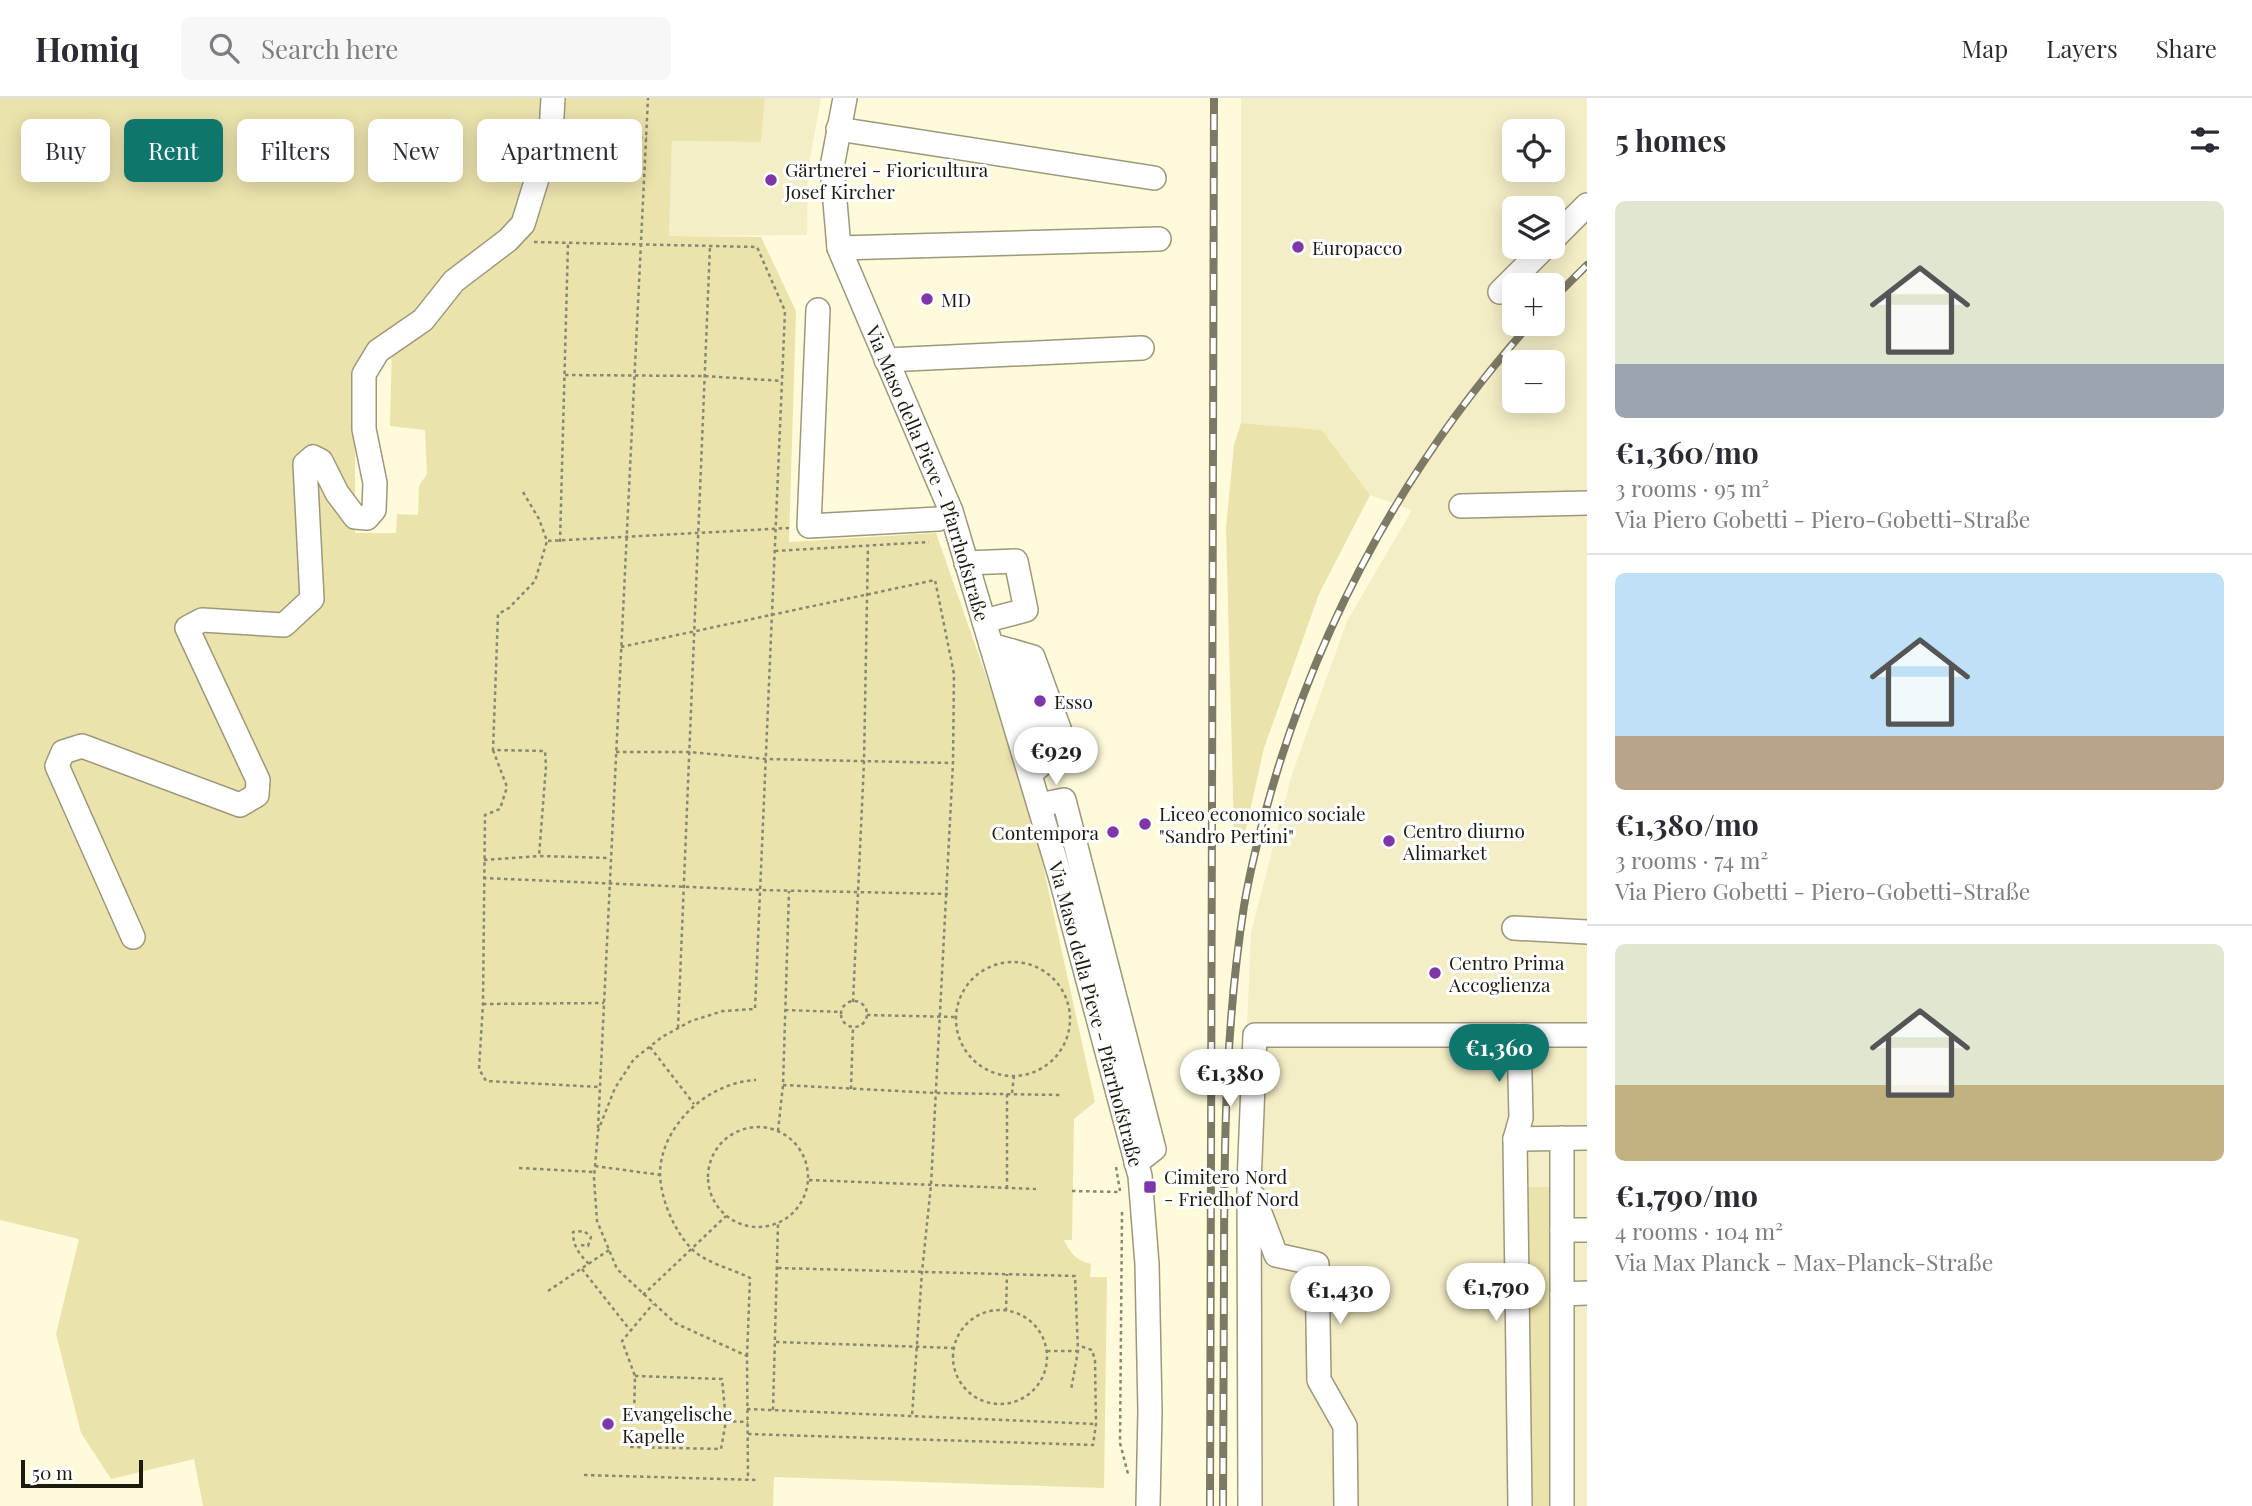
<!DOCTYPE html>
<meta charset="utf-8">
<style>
body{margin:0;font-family:"Playfair Display",serif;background:#f7f7f7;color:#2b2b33;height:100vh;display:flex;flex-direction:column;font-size:26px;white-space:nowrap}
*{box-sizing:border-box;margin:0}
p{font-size:23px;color:#7c7c81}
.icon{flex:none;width:38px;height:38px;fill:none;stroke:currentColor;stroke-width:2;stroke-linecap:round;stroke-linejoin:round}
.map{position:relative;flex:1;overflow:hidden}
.panel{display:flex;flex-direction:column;background:#fff;width:665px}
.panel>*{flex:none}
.hud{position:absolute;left:21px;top:21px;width:665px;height:63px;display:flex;gap:14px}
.fabs{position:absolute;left:1502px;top:21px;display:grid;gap:14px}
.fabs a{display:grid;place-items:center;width:63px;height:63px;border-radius:10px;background:#fff;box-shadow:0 4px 18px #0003;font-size:35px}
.scale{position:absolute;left:21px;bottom:18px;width:122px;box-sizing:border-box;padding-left:7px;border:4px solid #1d1b0f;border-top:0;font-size:19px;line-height:24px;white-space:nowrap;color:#1d1b0f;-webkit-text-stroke:5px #fff;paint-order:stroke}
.price{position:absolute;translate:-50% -60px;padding:0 16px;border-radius:24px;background:#fff;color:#222;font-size:23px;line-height:46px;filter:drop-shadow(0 2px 4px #0008)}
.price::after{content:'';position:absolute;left:50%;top:42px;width:21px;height:16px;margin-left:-10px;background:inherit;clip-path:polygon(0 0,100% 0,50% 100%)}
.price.current{background:#0f766e;color:#fff}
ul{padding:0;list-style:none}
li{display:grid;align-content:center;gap:14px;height:371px;padding:0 28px}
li+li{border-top:2px solid #e1e1e2}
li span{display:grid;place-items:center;height:217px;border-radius:10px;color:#555}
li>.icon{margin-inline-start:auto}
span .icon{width:126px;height:126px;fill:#fffc;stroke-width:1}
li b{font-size:30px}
h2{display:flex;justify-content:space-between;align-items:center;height:84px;padding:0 28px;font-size:30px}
.chip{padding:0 24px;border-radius:10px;background:#fff;box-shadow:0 4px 18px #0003;font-size:24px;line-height:63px}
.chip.current{background:#0f766e;color:#fff}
header{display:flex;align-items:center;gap:42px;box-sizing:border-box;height:98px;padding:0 35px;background:#fff;border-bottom:2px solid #e1e1e2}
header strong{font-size:33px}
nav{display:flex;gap:38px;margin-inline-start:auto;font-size:24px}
.search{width:490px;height:63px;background:#f7f7f7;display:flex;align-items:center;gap:18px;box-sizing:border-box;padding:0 24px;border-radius:10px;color:#7c7c81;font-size:26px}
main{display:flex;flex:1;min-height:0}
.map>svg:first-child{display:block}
</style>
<header>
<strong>Homiq</strong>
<div class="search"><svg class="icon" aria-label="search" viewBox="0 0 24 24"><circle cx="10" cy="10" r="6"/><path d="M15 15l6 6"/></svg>Search here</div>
<nav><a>Map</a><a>Layers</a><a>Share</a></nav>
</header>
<main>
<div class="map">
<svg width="1587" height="1408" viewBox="0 0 1587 1408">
<rect width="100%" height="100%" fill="#fefada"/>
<!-- built -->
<path fill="#f3eec6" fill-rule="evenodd" d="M765,0H821L808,72L807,137L669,138L672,43L761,44Z
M1241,0H1587V1408H1239L1238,1142L1251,835L1291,679L1347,523L1412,412L1370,397L1322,332L1241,325ZM1514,33H1552V72H1514ZM1514,110H1552V149H1514ZM1514,187H1552V226H1514ZM1514,264H1552V303H1514Z"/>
<!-- green -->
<path fill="#ebe3ac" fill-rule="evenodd" d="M0,0H765L761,44L672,43L669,138L761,139L796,213L789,444L936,435L1027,695L1095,1004L1074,1021L1072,1142H1064C1071,1156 1076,1162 1091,1166L1090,1179H1107L1104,1390L774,1379L773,1408H203L194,1361L111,1381L81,1335L56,1236L79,1141L0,1122ZM392,248L390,328L425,332L427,376L419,388L418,417L397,416L396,435H355V267Z
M1241,325L1322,332L1370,397L1319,496L1264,650L1245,735L1234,734L1226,430L1234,347Z
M1524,1089H1557L1558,1408H1524Z"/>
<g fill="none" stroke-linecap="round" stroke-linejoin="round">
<defs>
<g id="minor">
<path id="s1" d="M845,0L832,69L839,150L951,413L1061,781L1140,1078L1147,1166L1150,1313L1148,1408"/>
<path d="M838,31L1154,80"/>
<path d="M1552,142L1587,107"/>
<path d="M839,150L1159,141"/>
<path d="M1500,194L1545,149"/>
<path d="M818,212L809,428L938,421"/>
<path d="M886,262L1142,250"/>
<path d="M1461,408L1587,405"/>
<path d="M966,465L1016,463L1026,512L984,523"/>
<path d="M991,547L1033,559L1065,647L1030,676"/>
<path d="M1012,553L1045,663"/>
<path d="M1039,707L1064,702L1154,1051L1136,1065"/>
<path d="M1514,830L1587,834"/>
<path d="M133,839L57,668L63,654L82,648L240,707L257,697L258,682L187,530L202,522L284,527L312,501L305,366L313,359L321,363L337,395L355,419L367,420L374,412L375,385L364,331V276L378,253L423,222L454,183L508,142L523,126L551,35L553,0"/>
<path d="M1519,937L1521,1020L1515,1041L1520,1408"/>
<path d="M1515,1041L1587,1040"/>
<path d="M1254,1099L1276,1157L1317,1166L1319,1282L1345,1328L1346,1408"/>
<path d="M1562,1132H1587"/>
<path d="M1562,1196L1587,1195"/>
<path d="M1250,1408L1249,1086L1255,937H1587"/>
<path d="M1562,1408V1040"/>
</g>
</defs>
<!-- minor casing -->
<use href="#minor" stroke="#9c987a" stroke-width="26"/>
<!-- path -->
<path stroke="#8a8771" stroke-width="2.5" stroke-dasharray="3.5 3.5" stroke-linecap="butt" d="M569,38L647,40
M534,144L757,149L785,213L755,911L723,913L691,923L662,939L634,961L615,990L598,1033L594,1080L597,1123L617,1171L675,1225L747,1258L748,1382
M565,277L704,278L782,283
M523,394L539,421L547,443L535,483L509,510L498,516L493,652L545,653L546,668L539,758L610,760
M548,443L789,430
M560,444L568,145
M775,453L929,444
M621,549L935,482L954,576L953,665L931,1087L922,1174L912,1318
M493,652L507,689L500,711L485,717L483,906L479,971L486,983L600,989
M616,654H689L766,661L952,665
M484,762L539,758
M483,780L760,792L948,796
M956 921a57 57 0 1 1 114 0a57 57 0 1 1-114 0Z
M841 916a13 13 0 1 1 26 0a13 13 0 1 1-26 0Z
M853,904L864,664L868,447
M483,906L604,905
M785,912L841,914
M867,917L956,919
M678,930L710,148
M650,949L694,1006
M783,987L936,995L1061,997
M851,991L853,929
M1012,995L1014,977
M1007,996V1090
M708 1079a50 50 0 1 1 100 0a50 50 0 1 1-100 0Z
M598,1030L648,0
M778,1033L783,987L789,793
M595,1068L661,1077
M1116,1069L1120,1093
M519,1070L594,1074
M809,1082L1036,1091
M1072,1093L1120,1094
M1122,1114L1120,1345L1128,1376
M581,1147L588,1148L591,1139L584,1133L573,1134C573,1148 579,1156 589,1166
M778,1170L1075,1178L1078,1253L1071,1292
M582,1171L630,1232
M548,1193L609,1152
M643,1197L726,1118
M953 1259a47 47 0 1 1 94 0a47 47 0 1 1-94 0Z
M1006,1213L1007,1176
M776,1244L954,1250
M1047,1253H1078
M747,1258L750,1180C731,1170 703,1165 689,1148C673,1130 660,1099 660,1074C662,1026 709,984 756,982
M635,1278L722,1281L726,1323L721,1351L629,1349L634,1320L635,1278L622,1243L653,1206
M747,1311L1096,1326
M773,1312L778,1126
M635,1320L748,1324
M748,1336L1093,1347L1096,1326L1095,1262L1092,1252L1077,1247
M584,1377L757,1382"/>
<!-- minor -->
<use href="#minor" stroke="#fff" stroke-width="23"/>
<defs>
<path id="rail" d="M1552,202L1587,167
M1210,1408L1214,0
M1223,1408C1223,1330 1224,1252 1224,1174C1224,1052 1225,929 1244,808C1252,761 1265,713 1279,667C1331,502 1415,355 1530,226"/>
</defs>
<!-- rail casing -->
<use href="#rail" stroke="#7c7965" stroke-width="8"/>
<!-- rail -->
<use href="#rail" stroke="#fff" stroke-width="5" stroke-dasharray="16" stroke-linecap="butt"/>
</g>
<!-- markers -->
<g fill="#7e36a8" stroke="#fff" stroke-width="2.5">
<circle cx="771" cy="82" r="7"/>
<circle cx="1298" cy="149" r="7"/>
<circle cx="927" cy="201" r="7"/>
<circle cx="1040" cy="603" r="7"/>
<circle cx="1145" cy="726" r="7"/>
<circle cx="1113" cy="734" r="7"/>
<circle cx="1389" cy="743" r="7"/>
<circle cx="1435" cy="875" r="7"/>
<rect x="1143" y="1082" width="14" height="14" rx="3.5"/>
<circle cx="608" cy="1326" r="7"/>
</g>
<g text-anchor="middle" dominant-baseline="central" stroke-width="6" stroke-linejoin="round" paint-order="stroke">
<!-- poi labels -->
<g font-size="19" fill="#1d1b0f" stroke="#fff" text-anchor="start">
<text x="785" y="71">Gärtnerei - Fioricultura<tspan x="785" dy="22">Josef Kircher</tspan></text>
<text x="1312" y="149">Europacco</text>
<text x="941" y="201">MD</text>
<text x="1054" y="603">Esso</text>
<text x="1159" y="715">Liceo economico sociale<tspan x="1159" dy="22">"Sandro Pertini"</tspan></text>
<text x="1403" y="732">Centro diurno<tspan x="1403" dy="22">Alimarket</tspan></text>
<text x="1099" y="734" text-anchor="end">Contempora</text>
<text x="1449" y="864">Centro Prima<tspan x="1449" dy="22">Accoglienza</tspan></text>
<text x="1164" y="1078">Cimitero Nord<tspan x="1164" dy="22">- Friedhof Nord</tspan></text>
<text x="622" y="1315">Evangelische<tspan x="622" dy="22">Kapelle</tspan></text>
</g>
<!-- street labels -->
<g font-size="19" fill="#1d1b0f" stroke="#fff">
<text stroke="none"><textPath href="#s1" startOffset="394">Via Maso della Pieve - Pfarrhofstraße</textPath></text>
<text stroke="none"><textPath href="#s1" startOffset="961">Via Maso della Pieve - Pfarrhofstraße</textPath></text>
</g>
</g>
</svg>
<div class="fabs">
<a><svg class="icon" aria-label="locate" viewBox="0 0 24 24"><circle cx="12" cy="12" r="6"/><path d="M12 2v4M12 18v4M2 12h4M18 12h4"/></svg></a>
<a><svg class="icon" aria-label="layers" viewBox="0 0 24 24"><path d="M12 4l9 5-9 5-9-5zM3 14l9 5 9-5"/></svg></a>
<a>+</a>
<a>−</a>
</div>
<div class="scale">50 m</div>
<b class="price" style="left:1056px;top:689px">€929</b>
<b class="price current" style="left:1499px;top:986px">€1,360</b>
<b class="price" style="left:1230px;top:1011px">€1,380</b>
<b class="price" style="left:1496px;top:1225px">€1,790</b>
<b class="price" style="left:1340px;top:1228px">€1,430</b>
<div class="hud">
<a class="chip">Buy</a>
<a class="chip current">Rent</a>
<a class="chip">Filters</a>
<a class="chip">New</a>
<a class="chip">Apartment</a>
</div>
</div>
<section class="panel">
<h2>5 homes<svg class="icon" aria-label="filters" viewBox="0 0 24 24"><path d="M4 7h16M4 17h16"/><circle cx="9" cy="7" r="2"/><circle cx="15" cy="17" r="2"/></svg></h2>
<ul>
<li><span style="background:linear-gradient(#dfe7d0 75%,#9aa5b1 0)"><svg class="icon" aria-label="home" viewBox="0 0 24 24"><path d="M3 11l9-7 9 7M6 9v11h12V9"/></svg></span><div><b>€1,360/mo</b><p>3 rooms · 95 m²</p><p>Via Piero Gobetti - Piero-Gobetti-Straße</p></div></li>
<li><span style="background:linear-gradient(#bfe0f5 75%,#b9a48a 0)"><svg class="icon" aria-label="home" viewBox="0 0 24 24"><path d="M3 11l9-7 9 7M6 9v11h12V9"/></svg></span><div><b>€1,380/mo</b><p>3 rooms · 74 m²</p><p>Via Piero Gobetti - Piero-Gobetti-Straße</p></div></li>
<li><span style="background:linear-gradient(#dfe7d0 65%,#c2b280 0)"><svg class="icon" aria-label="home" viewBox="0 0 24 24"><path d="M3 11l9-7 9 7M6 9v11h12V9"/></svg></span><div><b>€1,790/mo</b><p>4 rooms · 104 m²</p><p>Via Max Planck - Max-Planck-Straße</p></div></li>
</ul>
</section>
</main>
